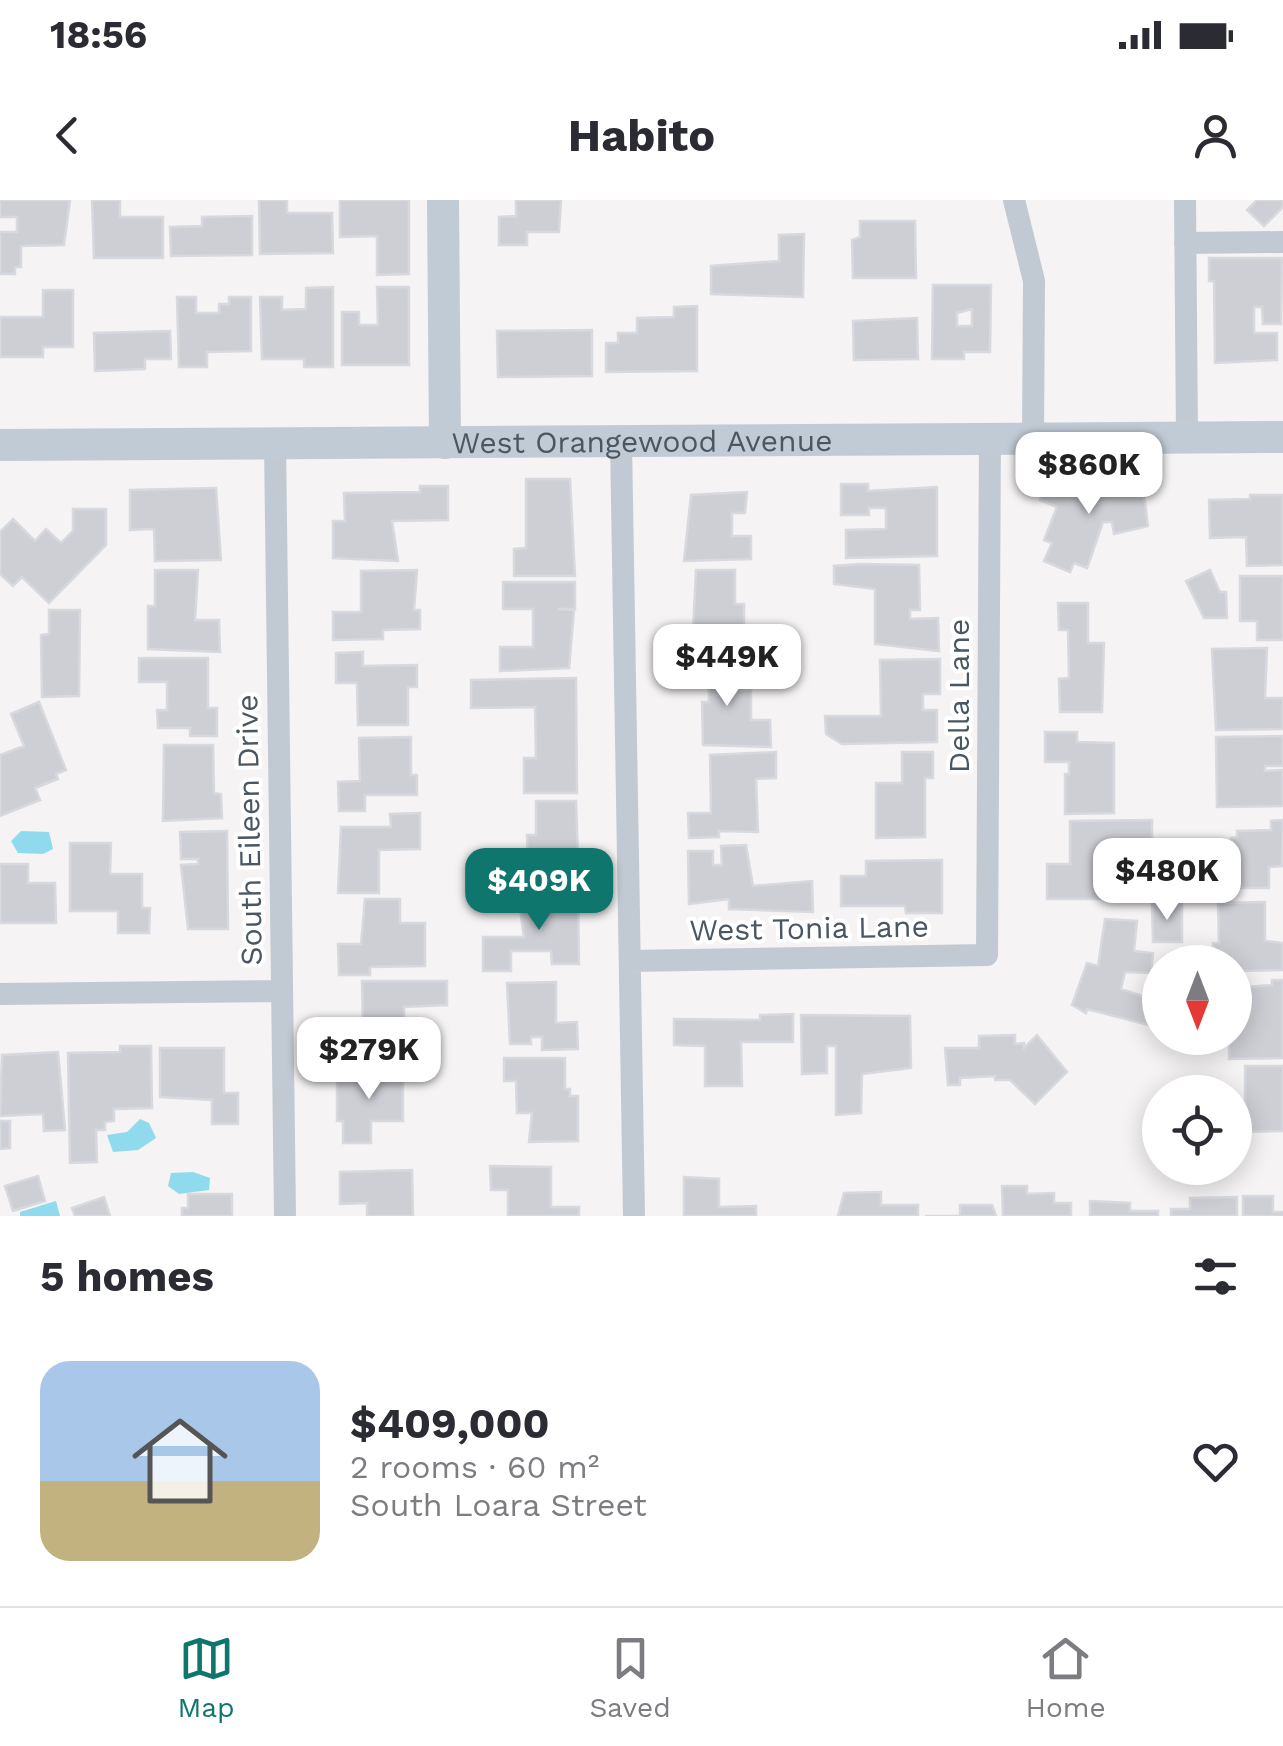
<!DOCTYPE html>
<meta charset="utf-8">
<style>
body{margin:0;font-family:"Work Sans",sans-serif;background:#f2f2f3;color:#2b2b33;height:100vh;display:flex;flex-direction:column;font-size:38px;white-space:nowrap}
*{box-sizing:border-box;margin:0}
p{font-size:32px;color:#7c7c81}
.icon{flex:none;width:55px;height:55px;fill:none;stroke:currentColor;stroke-width:2;stroke-linecap:round;stroke-linejoin:round}
.map{position:relative;height:1016px;overflow:hidden}
.drawer{display:flex;flex-direction:column;background:#fff;flex:1}
.drawer>*{flex:none}
.needle{width:65px;rotate:180deg}
.tools{position:absolute;left:1142px;top:745px;display:grid;gap:20px}
.tools a{display:grid;place-items:center;width:110px;height:110px;border-radius:50%;background:#fff;box-shadow:0 5px 25px #0003;font-size:50px}
.price{position:absolute;translate:-50% -85px;padding:0 22px;border-radius:20px;background:#fff;color:#222;font-size:32px;line-height:65px;filter:drop-shadow(0 2px 5px #0008)}
.price::after{content:'';position:absolute;left:50%;top:60px;width:30px;height:22px;margin-left:-15px;background:inherit;clip-path:polygon(0 0,100% 0,50% 100%)}
.price.on{background:#0f766e;color:#fff}
ul{padding:0;list-style:none}
li{display:flex;align-items:center;gap:30px;height:250px;padding:0 40px}
li+li{border-top:2px solid #e1e1e2}
li span{display:grid;place-items:center;flex:none;width:280px;height:200px;border-radius:30px;color:#555}
li>.icon{margin-inline-start:auto}
span .icon{width:120px;height:120px;fill:#fffc;stroke-width:1}
li b{font-size:42px}
h2{display:flex;justify-content:space-between;align-items:center;height:120px;padding:0 40px;font-size:42px}
.status{display:flex;justify-content:space-between;align-items:center;height:70px;padding:0 50px;background:#fff;direction:ltr}
.status svg{height:28px;fill:currentColor}
header{display:flex;justify-content:space-between;align-items:center;height:130px;padding:0 40px;background:#fff;font-size:45px;font-weight:700}
.menu{display:flex;justify-content:space-around;align-items:center;height:140px;border-top:2px solid #e1e1e2;background:#fff;font-size:28px;color:#7c7c81}
.menu a{display:grid;justify-items:center;gap:5px}
.menu .on{color:#0f766e}
.map>svg:first-child{display:block}
</style>
<div class="status"><b>18:56</b><svg viewBox="0 0 49 12"><path d="M0 12V9h3v3zM5 12V6h3v6zM10 12V3h3v9zM15 12V0h3v12zM26 1h20v11H26zM47 4h2v5h-2z"/></svg></div>
<header><svg class="icon" aria-label="back" viewBox="0 0 24 24"><path d="M15 5l-7 7 7 7"/></svg>Habito<svg class="icon" aria-label="person" viewBox="0 0 24 24"><circle cx="12" cy="8" r="4"/><path d="M4 21q1-7 8-7t8 7"/></svg></header>
<div class="map">
<svg width="1283" height="1016" viewBox="0 0 1283 1016">
<rect width="100%" height="100%" fill="#f5f3f3"/>
<!-- water -->
<path fill="#90daee" d="M21,631L49,632L53,649L43,654L18,653L11,641Z
M140,919L149,923L156,938L138,950L113,952L107,935L127,932Z
M193,972L210,978L209,990L179,994L168,986L171,973Z
M56,1001L60,1016H20V1012Z"/>
<!-- building -->
<path fill="#cdcfd5" stroke="#d7d9de" stroke-width="2.5" fill-rule="evenodd" d="M0,0H70L64,45L21,46V67H15V74H0V32H17V17H0Z
M92,0H120V17H163V58H94Z
M259,0H287V13H332L333,53L260,54Z
M340,0H409V74L377,75V36L340,37Z
M516,0H561L559,32H527V45H499V17L516,16Z
M1257,0H1283V7L1264,26L1247,10Z
M252,16V55L171,56L170,27L202,26V17Z
M860,21H915L916,78H853L852,40L860,37Z
M804,34L803,97L711,94V66L779,61V35Z
M1209,58H1282L1281,124H1263L1262,107H1254V133H1277V160L1215,163L1214,81H1209Z
M933,85H991L990,152H964V159H932ZM972,109V126H957V113Z
M333,87V167H304V159H262L260,97H282V110L306,109V88Z
M377,87H409V165H342V112H359V125H378Z
M43,90H73V147H43V157H0V117H43Z
M177,97H196V113H219V104H229V97H251V151L207,152V167H179Z
M697,106V171L606,172V143H618V133H637V118L674,117V107Z
M917,118L918,159L854,160L853,121Z
M592,130V176L498,177L497,131Z
M170,131L171,159H145V169L95,171L94,133Z
M1050,277L1091,287L1142,280L1148,326L1114,334L1112,322H1103L1087,368L1074,363L1070,372L1044,361L1052,343L1044,340L1057,307L1040,300Z
M526,279H570L575,376H514V349L526,348Z
M841,284H868V291L937,287V356L846,358V330L886,329V308H869V315H841Z
M420,286H448V320L392,321L398,361L333,358V321H345L344,293L420,292Z
M216,288L221,360L155,361L154,329L130,330V290Z
M747,292L745,313H732V336H751V359L684,361L691,295Z
M1250,295H1283V365L1247,366L1246,337L1210,338L1209,300L1250,299Z
M73,309H106V345L49,403L22,377L13,386L0,374V332L13,319L35,341L46,329L61,343L73,331Z
M860,364L919,365L920,410H910V419L938,418L939,451L875,444V389L834,384V366Z
M155,370H198L195,420H219L220,452L148,449V406H155Z
M417,370L414,410H420V429L383,430V439L333,440V412H361V371Z
M696,370H735V404H744V431H756V452H692Z
M1210,370L1220,392H1226L1227,418H1204L1186,381Z
M1240,376H1283V440H1257V421H1240Z
M503,382H575V409H558L574,410L569,468L500,471V447H533V409H503Z
M1058,403H1088V443H1104L1102,512H1060L1059,479L1069,478L1068,430H1059Z
M49,410H80L79,496L42,497L41,435L49,434Z
M1267,448L1265,498H1283V529L1216,530L1212,449Z
M363,452V466L417,465V487H408V525H358L357,483H336V453Z
M139,458H208V508H217V536H190V528H158L157,510H167V482H139Z
M727,459V490H751V520H770L771,547L703,545L702,502H709V491L707,486H689V460Z
M940,459V494H923V510H937V542L842,544L826,534L825,516H881L880,460Z
M576,478L577,593H524V558H536L535,507L471,508V480Z
M39,502L66,570L56,574L58,579L35,588L40,600L0,616V555L24,546L11,514Z
M1045,532H1077V542L1114,543V613L1065,614V574H1069V562H1045Z
M1283,536V566H1265V571L1283,570V606L1217,607L1216,537Z
M411,537V575H417V595H365V611H339L338,582L360,581L359,538Z
M164,545H213L214,593L221,594L222,618L163,621Z
M776,552V578L756,579L758,632L719,631V637L689,638L688,613H711L710,555Z
M902,552H933V578H925V637L876,638V583H902Z
M536,601H576L579,683H516V663H528L527,635H536Z
M420,613V649L379,650V693H338L341,627H391L390,614Z
M1152,620V650H1122L1118,699H1047V664H1070V621Z
M1283,620L1282,666L1269,667V688H1232L1231,638L1237,637V631L1271,630V621Z
M227,631L228,729H188L181,665L198,664V659H181L180,632Z
M70,643H111L110,674H142V708H150L149,733H118V711H70Z
M746,645L753,686L812,681L813,712L729,709V699L689,704L688,651H713V665H722L721,646Z
M942,660V713H906L905,706H841V676H866V661Z
M0,664H28V683H55L56,723H0Z
M518,695L578,697L579,764H552L551,751H511V771H483V737H524Z
M365,699H400V723H425V766L370,767V775H339L338,744H361Z
M1265,702V741L1283,743V770L1235,771V762H1213V743H1219L1218,703Z
M1152,704H1182V742H1153Z
M1105,719L1137,721L1134,751L1153,753L1151,773L1125,772L1121,789L1160,802V828L1087,809L1086,813L1072,805L1087,763L1098,766Z
M1272,780H1283V858L1229,859V838H1235V788L1272,785Z
M362,781H447V805L404,807V852L341,858L340,830H363Z
M556,782V823L577,822L578,849L542,850V837H531V844H510L507,783Z
M793,814V842H741L742,886H705V846L674,845V819L760,820V815Z
M801,815L910,816L911,868L862,874L861,913L836,915V846H827V873L802,874Z
M1015,835V844L1024,843V848L1037,835L1067,872L1035,904L1010,880H995V876L960,878V885H948L945,848H979V836Z
M120,846H151L152,908L114,909V921L105,922V930H96L97,962L70,963L68,853L120,852Z
M160,848H224V893H238V924H212V900L160,897Z
M58,852L65,930L44,931L43,914L0,916L2,855Z
M504,858H565V889H570V896H578V941L529,942L532,913H517L516,881H504Z
M368,863H394V877H403V921H371V943H343V921H337V878H368Z
M1245,866H1283V931L1245,932Z
M0,921H10V948L0,949Z
M490,966L551,967V1007H579V1016H508V990H491Z
M412,970L413,1016H367V1003L340,1004V972Z
M38,976L45,1001L13,1011L5,986Z
M684,977L719,979V1007L756,1006V1016H684Z
M1002,986H1027V994L1054,993V1003H1071V1016H1003Z
M881,992V1005H918V1016H838L844,993Z
M188,994H232V1016H182V1008H188Z
M1243,996H1273V1012H1283V1016H1243Z
M104,997L110,1016H75L72,1008Z
M1237,997V1016H1171V1009H1190V998Z
M1090,1001L1130,1003V1011H1158V1016H1090Z
M960,1005H992L996,1016H925H960Z"/>
<g fill="none" stroke-linecap="round" stroke-linejoin="round">
<!-- street -->
<path stroke="#c1cad2" stroke-width="22" d="M1014,0L1034,81L1033,237
M1185,0L1187,237
M1185,43L1283,42
M621,241L634,1016
M275,243L285,1016
M631,761L987,755L990,237
M0,794L282,791"/>
<!-- secondary -->
<g stroke="#c1cbd6" stroke-width="32">
<path d="M443,0L445,243"/>
<path id="s1" d="M0,245L1283,237"/>
</g>
</g>
<g text-anchor="middle" dominant-baseline="central" stroke-width="8" stroke-linejoin="round" paint-order="stroke">
<!-- street labels -->
<g font-size="30" fill="#4a5661" stroke="#fff">
<text stroke="none"><textPath href="#s1" startOffset="642">West Orangewood Avenue</textPath></text>
<text transform="translate(958 496) rotate(-90)">Della Lane</text>
<text transform="translate(249 630) rotate(-91)">South Eileen Drive</text>
<text transform="translate(809 728) rotate(-1)">West Tonia Lane</text>
</g>
</g>
</svg>
<div class="tools">
<a><svg class="needle" viewBox="-14 -14 28 28"><path d="M0-13l5 13h-10z" fill="#e53935"/><path d="M0 13l5-13h-10z" fill="#7c7c81"/></svg></a>
<a><svg class="icon" aria-label="locate" viewBox="0 0 24 24"><circle cx="12" cy="12" r="6"/><path d="M12 2v4M12 18v4M2 12h4M18 12h4"/></svg></a>
</div>
<b class="price" style="left:1089px;top:317px">$860K</b>
<b class="price" style="left:727px;top:509px">$449K</b>
<b class="price" style="left:1167px;top:723px">$480K</b>
<b class="price on" style="left:539px;top:733px">$409K</b>
<b class="price" style="left:369px;top:902px">$279K</b>
</div>
<section class="drawer">
<h2>5 homes<svg class="icon" aria-label="filters" viewBox="0 0 24 24"><path d="M4 7h16M4 17h16"/><circle cx="9" cy="7" r="2"/><circle cx="15" cy="17" r="2"/></svg></h2>
<ul>
<li><span style="background:linear-gradient(#a9c7e8 60%,#c2b280 0)"><svg class="icon" aria-label="home" viewBox="0 0 24 24"><path d="M3 11l9-7 9 7M6 9v11h12V9"/></svg></span><div><b>$409,000</b><p>2 rooms · 60 m²</p><p>South Loara Street</p></div><svg class="icon" aria-label="heart" viewBox="0 0 24 24"><path d="M12 20l-8-8c-3-5 5-10 8-4 3-6 11-1 8 4z"/></svg></li>
</ul>
</section>
<nav class="menu">
<a class="on"><svg class="icon" aria-label="map" viewBox="0 0 24 24"><path d="M3 6l6-2 6 2 6-2v14l-6 2-6-2-6 2zM9 4v14M15 6v14"/></svg>Map</a>
<a><svg class="icon" aria-label="saved" viewBox="0 0 24 24"><path d="M7 4h10v16l-5-4-5 4z"/></svg>Saved</a>
<a><svg class="icon" aria-label="home" viewBox="0 0 24 24"><path d="M3 11l9-7 9 7M6 9v11h12V9"/></svg>Home</a>
</nav>
